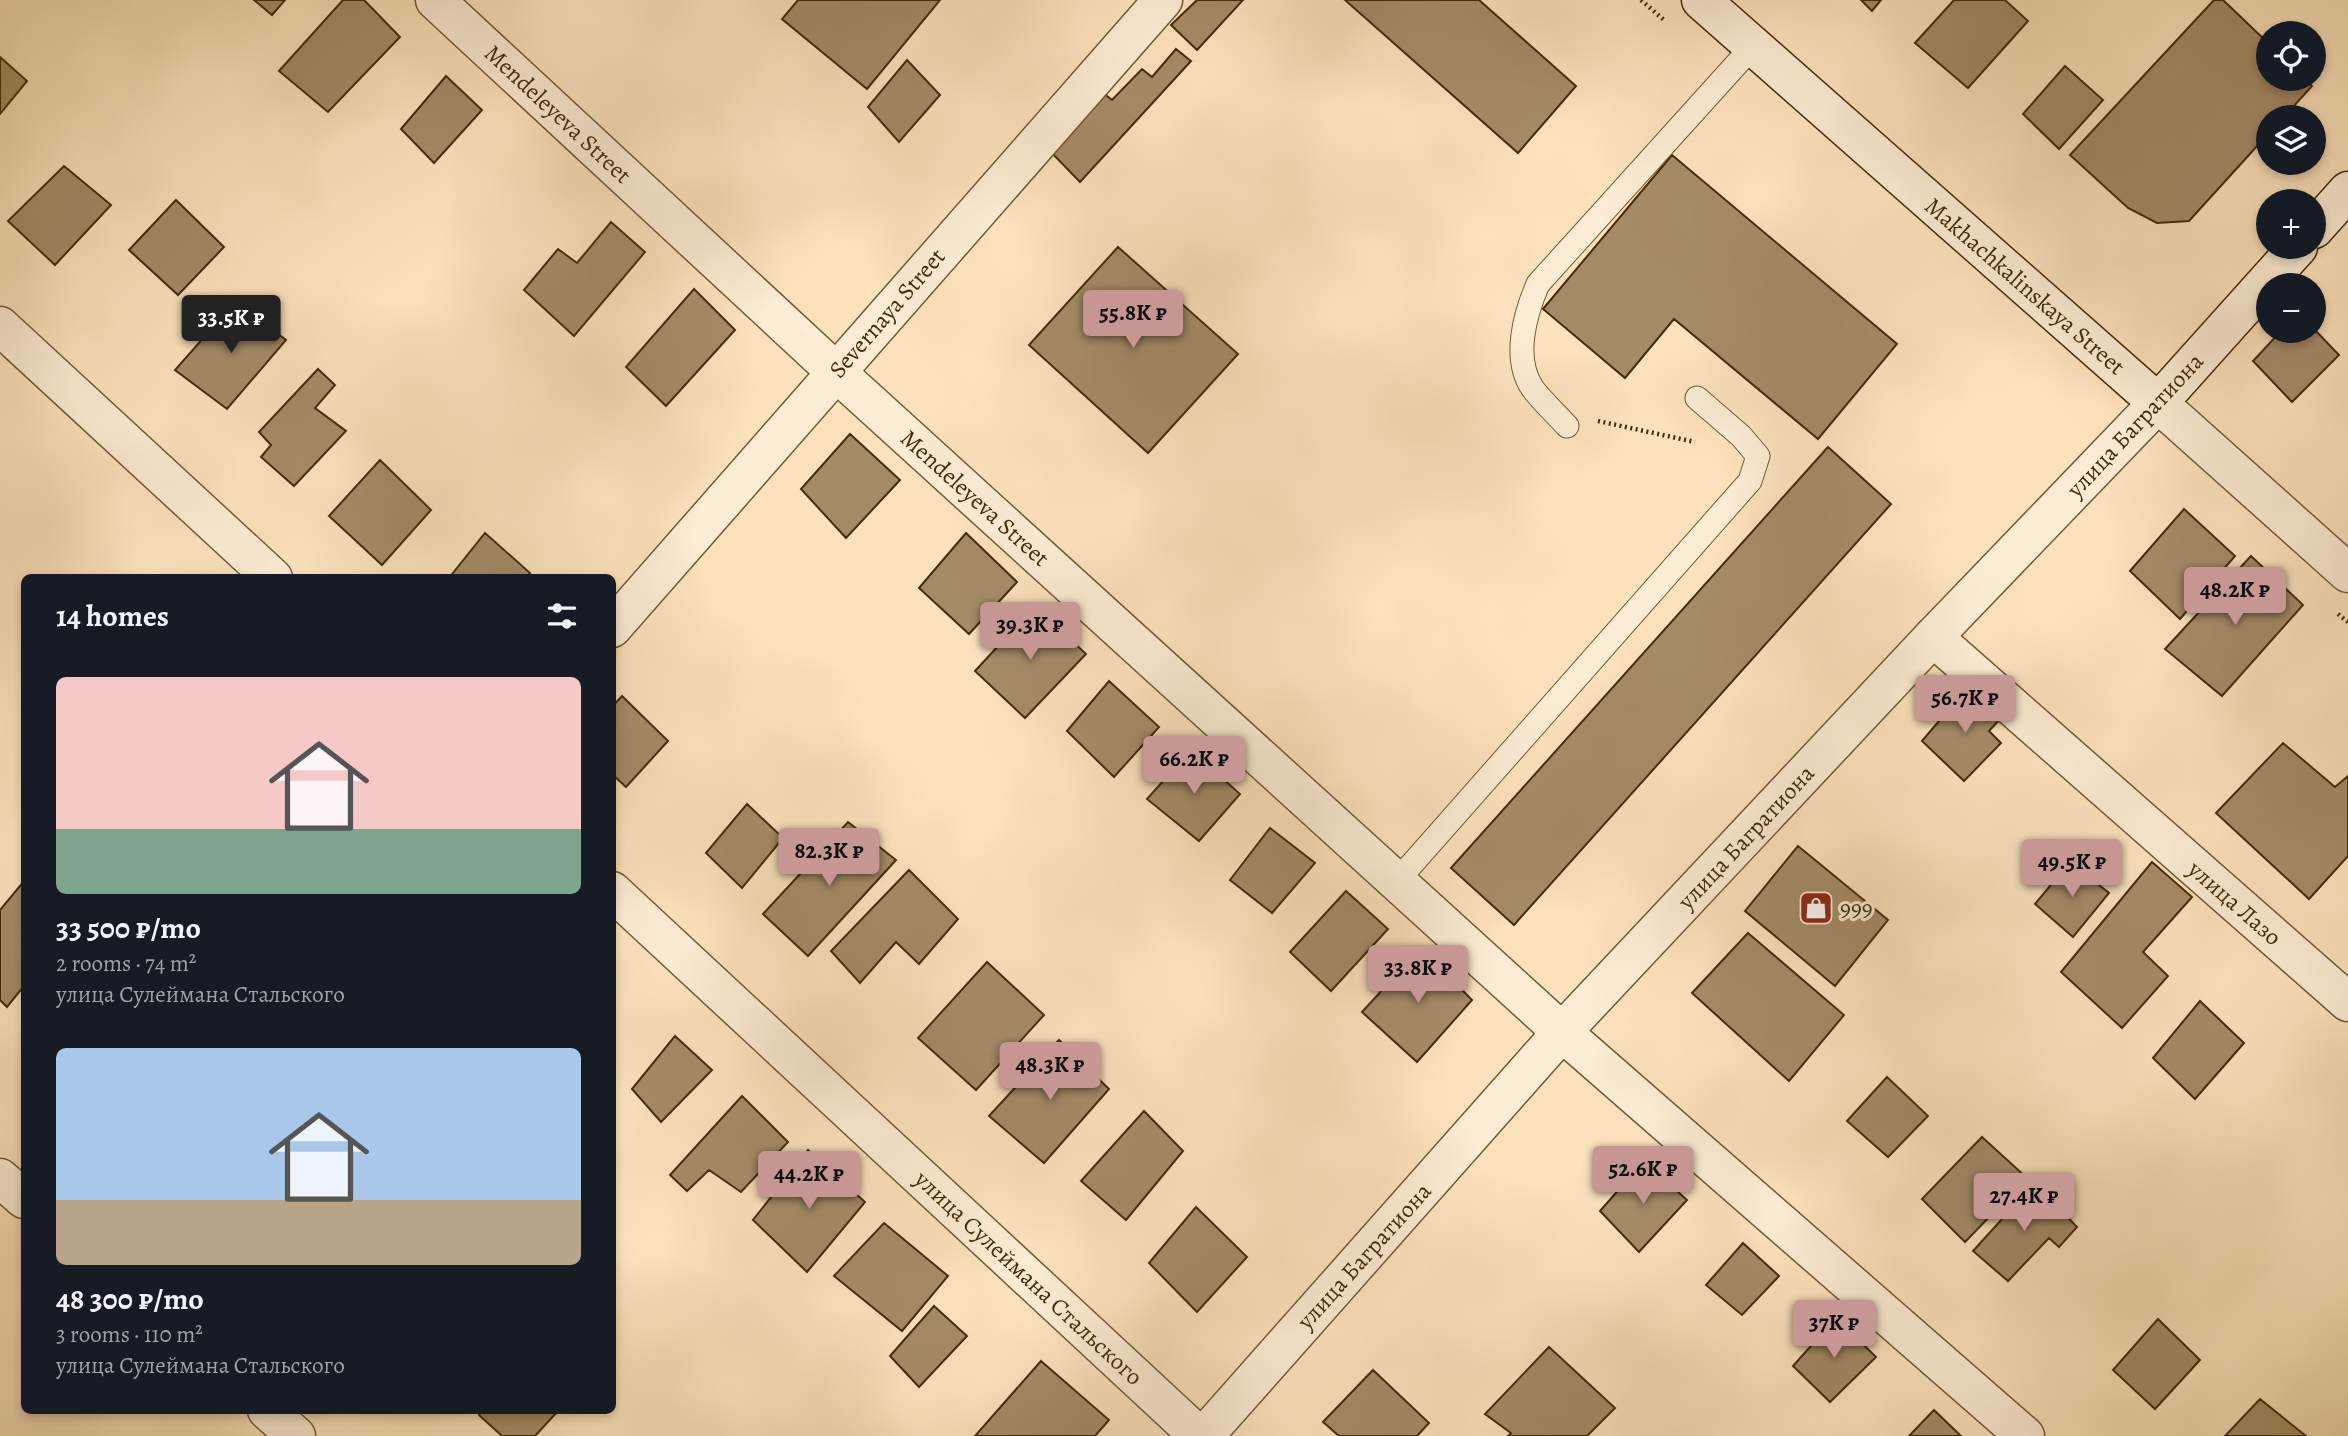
<!DOCTYPE html>
<meta charset="utf-8">
<style>
body{margin:0;font-family:Alegreya,serif;background:#20242c;color:#f1f3f6;height:100vh;display:flex;flex-direction:column;font-size:26px;white-space:nowrap}
*{box-sizing:border-box;margin:0}
p{font-size:23px;color:#9ea1a6}
.icon{flex:none;width:38px;height:38px;fill:none;stroke:currentColor;stroke-width:2;stroke-linecap:round;stroke-linejoin:round}
.map{position:relative;flex:1;overflow:hidden}
.panel{position:absolute;left:21px;top:574px;width:595px;height:840px;display:flex;flex-direction:column;background:#171b24;border-radius:10px;box-shadow:0 4px 10px #0003}
.panel>*{flex:none}
.buttons{position:absolute;left:2256px;top:21px;display:grid;gap:14px}
.buttons a{display:grid;place-items:center;width:70px;height:70px;border-radius:50%;background:#171b24;box-shadow:0 4px 10px #0003;font-size:35px}
.price{position:absolute;translate:-50% -60px;padding:0 16px;border-radius:7px;background:#c59692;color:#111;font-size:23px;line-height:46px;filter:drop-shadow(0 2px 4px #0008)}
.price::after{content:'';position:absolute;left:50%;top:42px;width:21px;height:16px;margin-left:-10px;background:inherit;clip-path:polygon(0 0,100% 0,50% 100%)}
.price.on{background:#222;color:#fff}
ul{padding:0;list-style:none}
li{display:grid;align-content:center;gap:14px;height:371px;padding:0 35px}
li span{display:grid;place-items:center;height:217px;border-radius:10px;color:#555}
li>.icon{margin-inline-start:auto}
span .icon{width:126px;height:126px;fill:#fffc;stroke-width:1}
li b{font-size:30px}
h2{display:flex;justify-content:space-between;align-items:center;height:84px;padding:0 35px;font-size:30px}
.map>svg:first-child{display:block}
</style>
<div class="map">
<svg width="2348" height="1436" viewBox="0 0 2348 1436">
<rect width="100%" height="100%" fill="#fbe2bc"/>
<filter id="stains"><feTurbulence type="fractalNoise" baseFrequency=".00286" numOctaves="4"/><feColorMatrix values="0 0 0 0 .2 0 0 0 0 .09 0 0 0 0 .02 0 0 0 .5 -.17"/></filter>
<radialGradient id="worn" r=".72"><stop offset=".6" stop-color="#630" stop-opacity="0"/><stop offset="1" stop-color="#630" stop-opacity=".3"/></radialGradient>
<!-- building -->
<path fill="#a48b67" stroke="#452c0a" stroke-width="2" d="M254,0H285L272,15Z
M343,0H364L400,37L328,112L279,71Z
M798,0H940L867,89L782,19Z
M1197,0H1243L1197,50L1171,25Z
M1345,0H1479L1576,86L1518,153Z
M1861,0H1881L1872,11Z
M1954,0H2005L2028,21L1968,88L1915,43Z
M2214,0H2223L2268,43V79H2305L2312,86L2284,117H2268V134L2189,221L2157,223L2128,208L2070,155Z
M1176,49L1191,61L1080,182L1046,147L1101,91L1112,100L1142,69L1152,77Z
M0,57L27,81L0,114Z
M907,60L940,95L899,142L868,107Z
M2065,66L2103,100L2059,149L2023,114Z
M446,76L482,110L434,163L401,129Z
M1672,155L1897,344L1818,439L1674,319L1625,378L1543,309Z
M64,166L111,205L55,265L8,221Z
M176,200L224,247L178,295L129,250Z
M611,222L645,252L574,336L524,290L558,249L577,263Z
M1118,247L1238,354L1148,453L1029,345Z
M694,289L735,330L666,406L626,367Z
M235,302L286,340L227,409L175,370Z
M2314,329L2339,355L2292,402L2253,361L2281,331Z
M318,369L335,385L315,408L346,431L294,486L261,457L271,445L259,432Z
M850,434L900,480L846,538L801,489Z
M1828,447L1891,504L1514,925L1451,868Z
M380,460L431,510L382,565L329,516Z
M2184,509L2235,556L2180,619L2130,571Z
M485,533L530,573L526,578H449Z
M966,533L1017,582L969,634L919,588Z
M2251,556L2303,605L2222,696L2165,649Z
M1035,606L1086,654L1025,718L975,671Z
M1109,681L1159,727L1114,777L1067,731Z
M1968,687L2001,718L1989,731L2001,743L1964,781L1922,741Z
M622,696L668,741L626,787L612,774V707Z
M2283,743L2335,787L2348,776V856L2309,899L2216,813Z
M1191,750L1240,794L1199,841L1147,799Z
M747,804L783,838L742,888L706,853Z
M848,822L896,860L808,956L763,914Z
M1270,828L1315,863L1272,913L1230,880Z
M1798,846L1888,920L1835,986L1745,911Z
M2070,862L2109,893L2073,937L2035,904Z
M2152,862L2192,897L2143,952L2168,976L2122,1028L2061,972Z
M909,870L958,919L919,964L896,942L860,983L831,951Z
M24,881V986L7,1007L0,1000V910Z
M1346,891L1388,929L1331,991L1290,952Z
M1748,933L1844,1015L1789,1081L1692,993Z
M1421,948L1472,1000L1417,1062L1362,1012Z
M987,962L1044,1015L976,1090L918,1038Z
M2200,1001L2244,1043L2195,1099L2153,1058Z
M675,1036L712,1070L661,1122L632,1089Z
M1059,1040L1109,1089L1044,1163L989,1116Z
M1887,1077L1928,1116L1888,1157L1847,1121Z
M742,1096L788,1142L741,1192L709,1170L687,1191L670,1175Z
M1144,1111L1183,1151L1126,1220L1081,1181Z
M1982,1137L2027,1178L1965,1242L1922,1199Z
M808,1150L865,1202L807,1272L753,1220Z
M1644,1161L1687,1200L1639,1252L1600,1211Z
M2035,1183L2077,1227L2059,1247L2049,1238L2008,1281L1973,1251Z
M1196,1207L1247,1257L1197,1312L1149,1263Z
M884,1223L948,1276L902,1331L834,1276Z
M1743,1243L1779,1276L1742,1315L1706,1285Z
M934,1306L967,1336L919,1387L890,1356Z
M1836,1318L1876,1357L1830,1402L1793,1366Z
M2158,1319L2200,1360L2155,1409L2113,1370Z
M1549,1347L1615,1408L1587,1436H1508L1511,1433L1485,1414Z
M1041,1361L1109,1420L1095,1436H975Z
M1373,1370L1429,1423L1417,1436H1339L1323,1422Z
M2260,1399L2306,1436H2225Z
M482,1410H559L535,1436H502L479,1415Z
M1934,1410L1961,1436H1909Z"/>
<g fill="none" stroke-linecap="round" stroke-linejoin="round">
<defs>
<path id="service" d="M1567,426C1556,414 1543,402 1533,389C1512,359 1525,314 1538,284L1753,46
M1397,881L1750,481L1758,456L1741,436L1697,398"/>
<path id="minor" d="M435,0L835,371L1562,1032L2025,1436
M0,326L273,578
M612,628L1163,0
M1933,637L2348,1002
M612,891L1199,1436
M0,1178L24,1199
M267,1410L296,1436"/>
<path id="tertiary" d="M1204,1436L1562,1032L1933,637L2158,403L2348,573"/>
<path id="secondary" d="M1701,0L2158,403L2298,247
M2314,229L2348,191"/>
</defs>
<!-- service casing -->
<use href="#service" stroke="#725a36" stroke-width="25"/>
<!-- minor casing -->
<use href="#minor" stroke="#725a36" stroke-width="41"/>
<!-- tertiary casing -->
<use href="#tertiary" stroke="#725a36" stroke-width="41"/>
<!-- secondary casing -->
<use href="#secondary" stroke="#452c0a" stroke-width="41"/>
<!-- path -->
<path stroke="#452c0a" stroke-width="4.5" stroke-dasharray="2 3.5" stroke-linecap="butt" d="M1641,0L1664,20
M1598,421L1695,442
M2338,614L2348,622"/>
<!-- service -->
<use href="#service" stroke="#fcecd3" stroke-width="23"/>
<!-- minor -->
<use href="#minor" stroke="#fcecd3" stroke-width="38"/>
<!-- tertiary -->
<use href="#tertiary" stroke="#fcecd3" stroke-width="38"/>
<!-- secondary -->
<use href="#secondary" stroke="#fcecd3" stroke-width="38"/>
</g>
<!-- icons -->
<defs>
<symbol id="shop-square" viewBox="-11 -11 22 22"><rect x="-9" y="-9" width="18" height="18" rx="4" fill="#8f2418" stroke="#fcecd3"/><path d="M-5-2.5h2.3a2.7 3.5 0 0 1 5.4 0H5L5.5 6h-11ZM-1.5-2.5h3a1.5 2.3 0 0 0-3 0Z" fill="#fff"/></symbol>
</defs>
<g fill-rule="evenodd">
<use href="#shop-square" x="1797" y="889" width="38" height="38"/>
</g>
<g text-anchor="middle" dominant-baseline="central" stroke-width="6" stroke-linejoin="round" paint-order="stroke">
<!-- street labels -->
<g font-size="24" fill="#452c0a" stroke="#fcecd3">
<text transform="translate(558 114) rotate(43)">Mendeleyeva Street</text>
<text transform="translate(2025 286) rotate(41)">Makhachkalinskaya Street</text>
<text transform="translate(887 313) rotate(-49)">Severnaya Street</text>
<text transform="translate(2135 425) rotate(-47)">улица Багратиона</text>
<text transform="translate(975 498) rotate(42)">Mendeleyeva Street</text>
<text transform="translate(1746 837) rotate(-47)">улица Багратиона</text>
<text transform="translate(2235 903) rotate(41)">улица Лазо</text>
<text transform="translate(1364 1256) rotate(-48)">улица Багратиона</text>
<text transform="translate(1029 1278) rotate(43)">улица Сулеймана Стальского</text>
</g>
<!-- poi labels -->
<g font-size="24" fill="#452c0a" stroke="#fcecd3" text-anchor="start">
<text x="1840" y="908">999</text>
</g>
</g>
<rect width="100%" height="100%" filter="url(#stains)"/>
<rect width="100%" height="100%" fill="url(#worn)"/>
</svg>
<div class="buttons">
<a><svg class="icon" aria-label="locate" viewBox="0 0 24 24"><circle cx="12" cy="12" r="6"/><path d="M12 2v4M12 18v4M2 12h4M18 12h4"/></svg></a>
<a><svg class="icon" aria-label="layers" viewBox="0 0 24 24"><path d="M12 4l9 5-9 5-9-5zM3 14l9 5 9-5"/></svg></a>
<a>+</a>
<a>−</a>
</div>
<b class="price" style="left:1133px;top:350px">55.8K ₽</b>
<b class="price on" style="left:231px;top:355px">33.5K ₽</b>
<b class="price" style="left:2235px;top:627px">48.2K ₽</b>
<b class="price" style="left:1030px;top:662px">39.3K ₽</b>
<b class="price" style="left:1965px;top:735px">56.7K ₽</b>
<b class="price" style="left:1194px;top:796px">66.2K ₽</b>
<b class="price" style="left:829px;top:888px">82.3K ₽</b>
<b class="price" style="left:2072px;top:899px">49.5K ₽</b>
<b class="price" style="left:1418px;top:1005px">33.8K ₽</b>
<b class="price" style="left:1050px;top:1102px">48.3K ₽</b>
<b class="price" style="left:1643px;top:1206px">52.6K ₽</b>
<b class="price" style="left:809px;top:1211px">44.2K ₽</b>
<b class="price" style="left:2024px;top:1233px">27.4K ₽</b>
<b class="price" style="left:1834px;top:1360px">37K ₽</b>
<section class="panel">
<h2>14 homes<svg class="icon" aria-label="filters" viewBox="0 0 24 24"><path d="M4 7h16M4 17h16"/><circle cx="9" cy="7" r="2"/><circle cx="15" cy="17" r="2"/></svg></h2>
<ul>
<li><span style="background:linear-gradient(#f6c9c9 70%,#7fa58c 0)"><svg class="icon" aria-label="home" viewBox="0 0 24 24"><path d="M3 11l9-7 9 7M6 9v11h12V9"/></svg></span><div><b>33 500 ₽/mo</b><p>2 rooms · 74 m²</p><p>улица Сулеймана Стальского</p></div></li>
<li><span style="background:linear-gradient(#a9c7e8 70%,#b9a48a 0)"><svg class="icon" aria-label="home" viewBox="0 0 24 24"><path d="M3 11l9-7 9 7M6 9v11h12V9"/></svg></span><div><b>48 300 ₽/mo</b><p>3 rooms · 110 m²</p><p>улица Сулеймана Стальского</p></div></li>
</ul>
</section>
</div>
